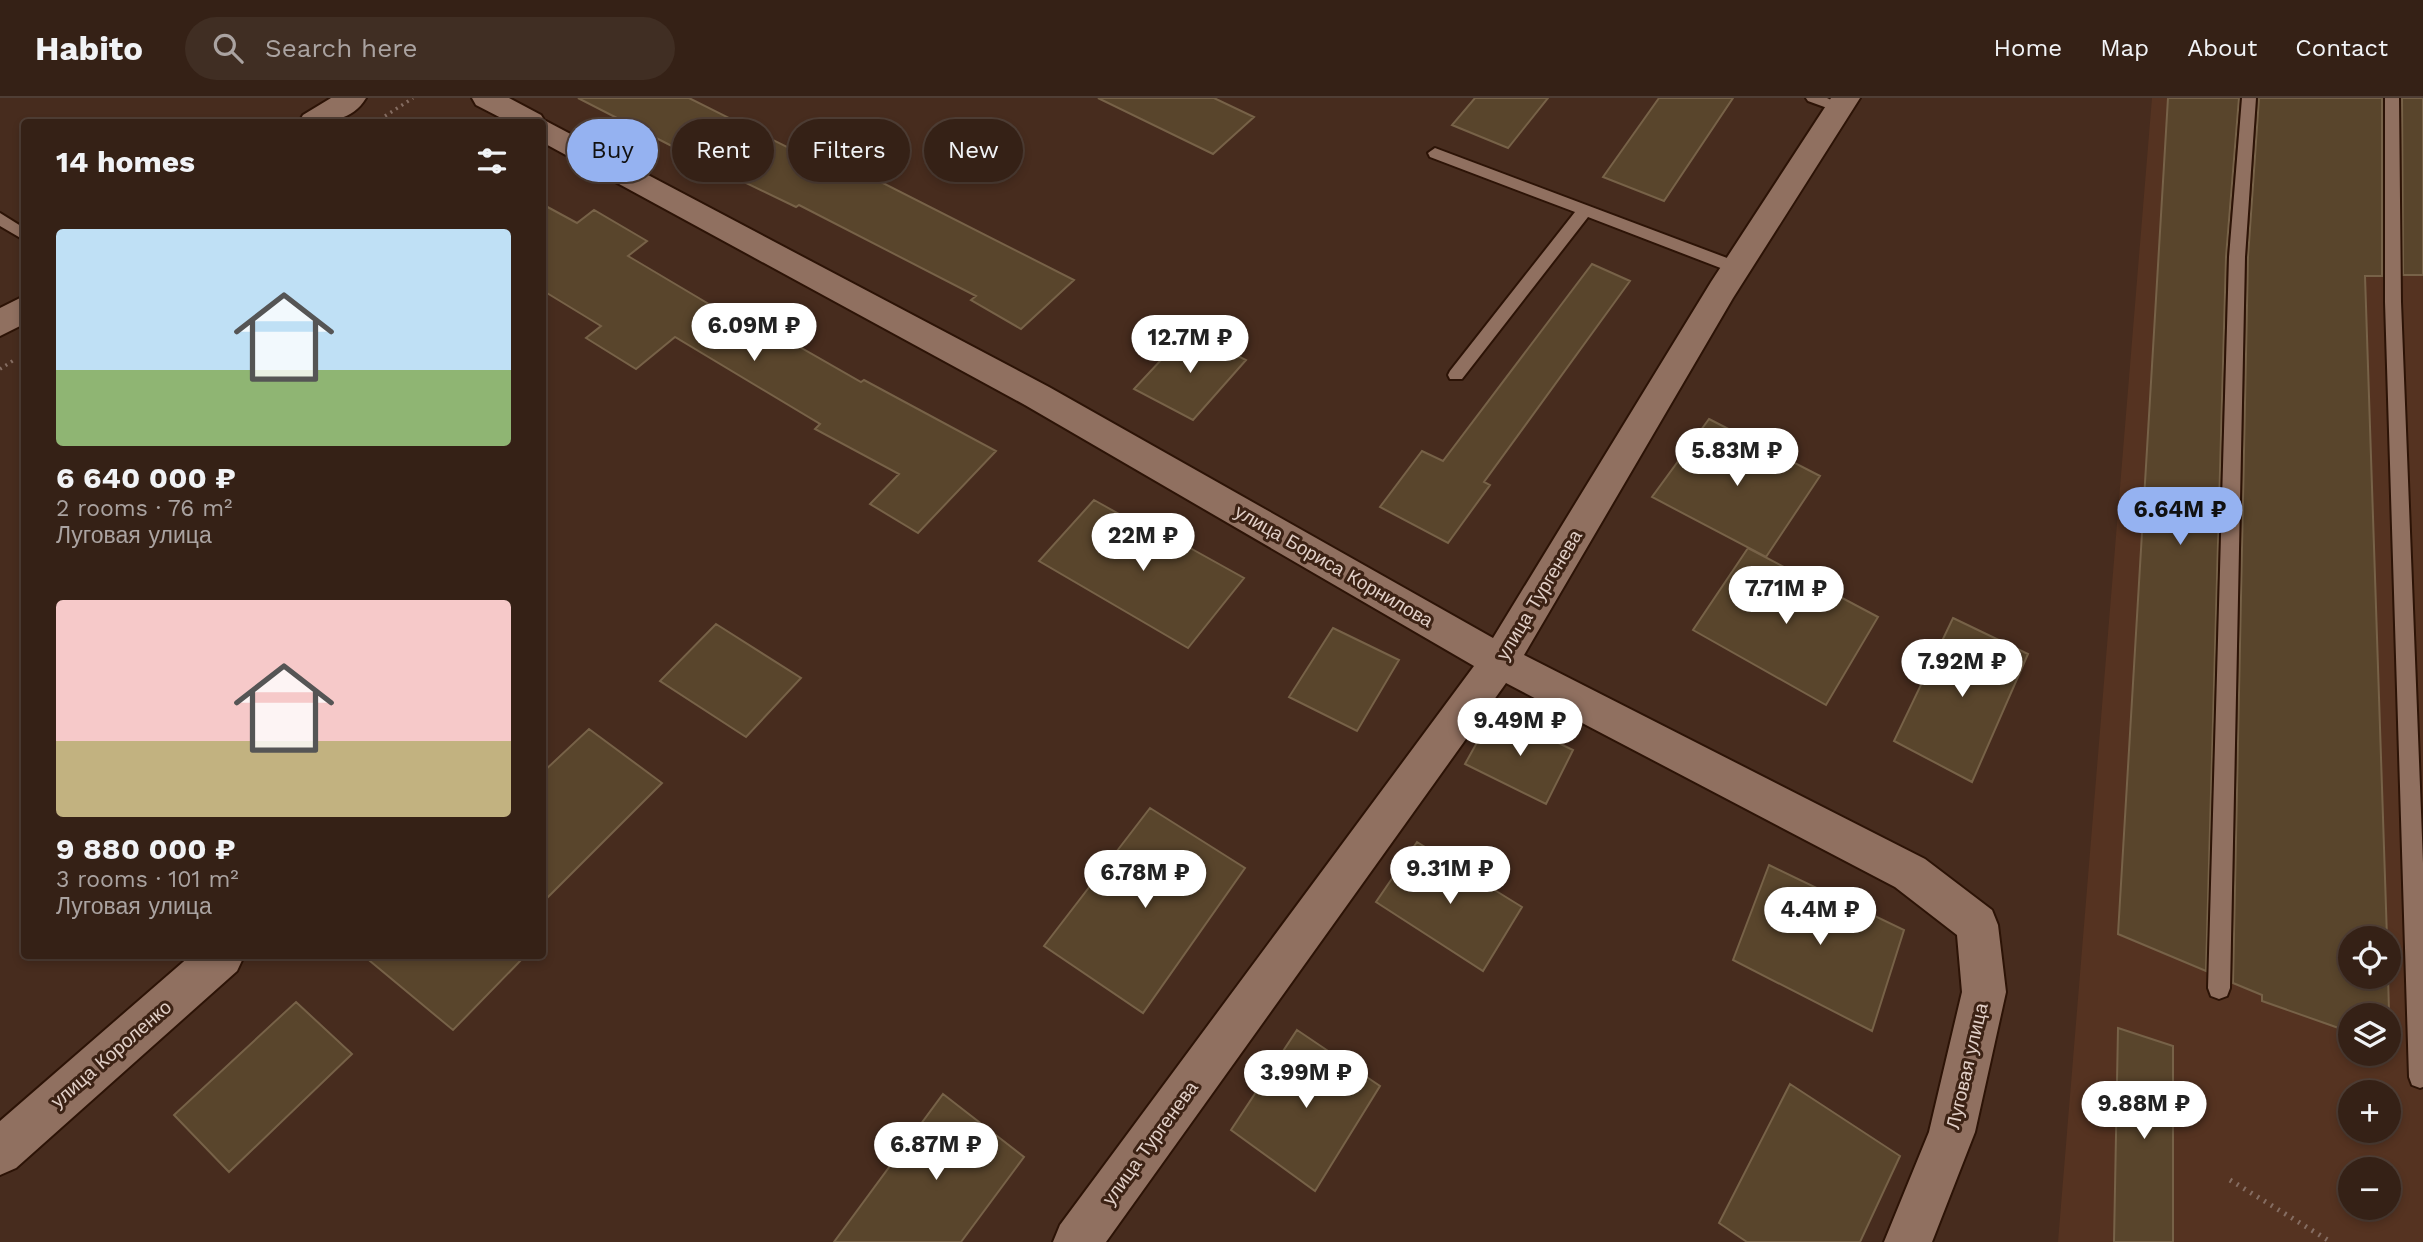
<!DOCTYPE html>
<meta charset="utf-8">
<style>
body{margin:0;font-family:"Work Sans",sans-serif;background:#402e23;color:#f1f3f6;height:100vh;display:flex;flex-direction:column;font-size:26px;white-space:nowrap}
*{box-sizing:border-box;margin:0}
p{font-size:23px;color:#aaa3a1}
.icon{flex:none;width:38px;height:38px;fill:none;stroke:currentColor;stroke-width:2;stroke-linecap:round;stroke-linejoin:round}
.map{position:relative;flex:1;overflow:hidden}
.details{position:absolute;left:21px;top:21px;width:525px;height:840px;display:flex;flex-direction:column;background:#352116;border-radius:7px;box-shadow:0 4px 10px #0003,0 0 0 2px #4f3e35}
.details>*{flex:none}
.banner{position:absolute;left:567px;top:21px;width:665px;height:63px;display:flex;gap:14px}
.fabs{position:absolute;left:2338px;top:828px;display:grid;gap:14px}
.fabs a{display:grid;place-items:center;width:63px;height:63px;border-radius:50%;background:#352116;box-shadow:0 4px 10px #0003,0 0 0 2px #4f3e35;font-size:35px}
.price{position:absolute;translate:-50% -60px;padding:0 16px;border-radius:24px;background:#fff;color:#222;font-size:23px;line-height:46px;filter:drop-shadow(0 2px 4px #0008)}
.price::after{content:'';position:absolute;left:50%;top:42px;width:21px;height:16px;margin-left:-10px;background:inherit;clip-path:polygon(0 0,100% 0,50% 100%)}
.price.selected{background:#95b2f1;color:#111}
ul{padding:0;list-style:none}
li{display:grid;align-content:center;gap:14px;height:371px;padding:0 35px}
li span{display:grid;place-items:center;height:217px;border-radius:7px;color:#555}
li>.icon{margin-inline-start:auto}
span .icon{width:126px;height:126px;fill:#fffc;stroke-width:1}
li b{font-size:30px}
h2{display:flex;justify-content:space-between;align-items:center;height:84px;padding:0 35px;font-size:30px}
.tag{padding:0 24px;border-radius:32px;background:#352116;box-shadow:0 4px 10px #0003,0 0 0 2px #4f3e35;font-size:24px;line-height:63px}
.tag.selected{background:#95b2f1;color:#111}
header{display:flex;align-items:center;gap:42px;box-sizing:border-box;height:98px;padding:0 35px;background:#352116;border-bottom:2px solid #4f3e35}
header strong{font-size:33px}
nav{display:flex;gap:38px;margin-inline-start:auto;font-size:24px}
.search{width:490px;height:63px;background:#402e23;display:flex;align-items:center;gap:18px;box-sizing:border-box;padding:0 24px;border-radius:38px;color:#aaa3a1;font-size:26px}
.map>svg:first-child{display:block}
</style>
<header>
<strong>Habito</strong>
<div class="search"><svg class="icon" aria-label="search" viewBox="0 0 24 24"><circle cx="10" cy="10" r="6"/><path d="M15 15l6 6"/></svg>Search here</div>
<nav><a>Home</a><a>Map</a><a>About</a><a>Contact</a></nav>
</header>
<div class="map">
<svg width="2423" height="1144" viewBox="0 0 2423 1144">
<rect width="100%" height="100%" fill="#472c1e"/>
<!-- built -->
<path fill="#553321" fill-rule="evenodd" d="M2152,0H2423V1144H2058ZM2350,840H2389V878H2350ZM2350,917H2389V956H2350ZM2350,994H2389V1032H2350ZM2350,1071H2389V1110H2350Z"/>
<!-- building -->
<path fill="#59452c" stroke="#776248" stroke-width="2" d="M578,0H689L803,57L812,49L1074,182L1021,231L971,202L976,198L799,107L796,109L707,66Z
M1098,0H1214L1254,19L1213,56Z
M1475,0H1548L1508,50L1452,27Z
M1659,0H1733L1664,103L1603,79Z
M2168,0H2239L2226,159L2206,873L2118,836Z
M2259,0H2382V178H2365L2387,840H2350V878H2388L2390,949L2389,917H2350V934L2262,903V897L2233,885L2248,159Z
M2402,0H2423V177H2403Z
M542,106L577,125L594,112L647,143L628,158L751,231L758,225L861,284L864,282L996,353L918,435L870,406L899,376L815,331L820,326L675,239L636,271L586,240L601,228L542,192Z
M1592,166L1630,183L1484,384L1490,387L1448,445L1380,409L1422,353L1443,363Z
M1188,233L1246,262L1193,322L1134,291Z
M1709,321L1820,378L1766,459L1652,399Z
M1094,402L1178,449L1181,445L1244,480L1188,550L1039,463Z
M1748,450L1878,519L1826,607L1693,532Z
M1953,520L2028,556L1972,684L1894,643Z
M716,526L801,580L746,639L660,583Z
M1333,530L1399,562L1357,633L1289,599Z
M1494,614L1573,652L1546,706L1465,666Z
M589,631L662,685L542,805V675Z
M1150,710L1245,770L1143,915L1044,848Z
M1417,744L1522,809L1483,873L1376,804Z
M1769,767L1904,832L1872,933L1733,862Z
M364,858H525L453,932Z
M296,904L352,956L229,1074L174,1017Z
M2118,930L2173,948V1144H2114Z
M1297,932L1380,988L1315,1093L1231,1032Z
M1790,986L1900,1058L1860,1144H1747L1719,1125Z
M943,996L1024,1059L961,1144H834Z"/>
<g fill="none" stroke-linecap="round" stroke-linejoin="round">
<defs>
<path id="service" d="M1806,0H1827L1848,10L1841,15L1808,3Z
M2242,0H2256L2245,159L2230,890L2227,898L2219,901L2211,898L2208,890L2229,159Z
M2385,0H2399L2401,204L2423,765V989L2420,990L2412,987L2409,979L2385,204Z
M1435,50L1743,166L1745,170L1743,174H1731L1588,119L1462,281H1450L1448,277L1450,273L1575,114L1430,59L1428,55Z
M0,115L24,130V142L0,128Z"/>
<path id="minor" d="M331,0H366C351,25 325,24 299,24L303,17Z
M472,0H509L541,17L544,22L1049,289L1493,540L1711,184L1831,0H1860L1733,200L1524,557L1925,761L1992,812L1998,827L2006,894L1975,1034L1932,1144H1884L1929,1034L1962,894L1957,837L1895,789L1506,585L1106,1144H1053L1060,1127L1474,568L1025,307L542,44V24H509L476,7Z
M24,198V226L0,238V210Z
M190,858H244L237,873L16,1070L0,1077V1023Z"/>
</defs>
<!-- service casing -->
<use href="#service" stroke="#2c1306" stroke-width="4"/>
<!-- minor casing -->
<use href="#minor" stroke="#2c1306" stroke-width="4"/>
<!-- path-far1 -->
<path stroke="#856d62" stroke-width="3.5" stroke-dasharray="2 4.5" stroke-linecap="butt" d="M385,18L413,0
M0,271L14,262"/>
<!-- path -->
<path stroke="#856d62" stroke-width="5" stroke-dasharray="2 6" stroke-linecap="butt" d="M2230,1082L2331,1144"/>
<!-- service -->
<use href="#service" fill="#907060" fill-rule="evenodd"/>
<!-- minor -->
<use href="#minor" fill="#907060" fill-rule="evenodd"/>
</g>
<g text-anchor="middle" dominant-baseline="central" stroke-width="6" stroke-linejoin="round" paint-order="stroke">
<!-- street labels -->
<g font-size="19" fill="#e2d0c8" stroke="#3c2214">
<text transform="translate(1334 468) rotate(30)">улица Бориса Корнилова</text>
<text transform="translate(1539 497) rotate(-59)">улица Тургенева</text>
<text transform="translate(111 956) rotate(-41)">улица Короленко</text>
<text transform="translate(1967 968) rotate(-77)">Луговая улица</text>
<text transform="translate(1150 1045) rotate(-54)">улица Тургенева</text>
</g>
</g>
</svg>
<div class="fabs">
<a><svg class="icon" aria-label="locate" viewBox="0 0 24 24"><circle cx="12" cy="12" r="6"/><path d="M12 2v4M12 18v4M2 12h4M18 12h4"/></svg></a>
<a><svg class="icon" aria-label="layers" viewBox="0 0 24 24"><path d="M12 4l9 5-9 5-9-5zM3 14l9 5 9-5"/></svg></a>
<a>+</a>
<a>−</a>
</div>
<b class="price" style="left:754px;top:265px">6.09M ₽</b>
<b class="price" style="left:1190px;top:277px">12.7M ₽</b>
<b class="price" style="left:1737px;top:390px">5.83M ₽</b>
<b class="price selected" style="left:2180px;top:449px">6.64M ₽</b>
<b class="price" style="left:1143px;top:475px">22M ₽</b>
<b class="price" style="left:1786px;top:528px">7.71M ₽</b>
<b class="price" style="left:1962px;top:601px">7.92M ₽</b>
<b class="price" style="left:1520px;top:660px">9.49M ₽</b>
<b class="price" style="left:1450px;top:808px">9.31M ₽</b>
<b class="price" style="left:1145px;top:812px">6.78M ₽</b>
<b class="price" style="left:1820px;top:849px">4.4M ₽</b>
<b class="price" style="left:1306px;top:1012px">3.99M ₽</b>
<b class="price" style="left:2144px;top:1043px">9.88M ₽</b>
<b class="price" style="left:936px;top:1084px">6.87M ₽</b>
<div class="banner">
<a class="tag selected">Buy</a>
<a class="tag">Rent</a>
<a class="tag">Filters</a>
<a class="tag">New</a>
</div>
<section class="details">
<h2>14 homes<svg class="icon" aria-label="filters" viewBox="0 0 24 24"><path d="M4 7h16M4 17h16"/><circle cx="9" cy="7" r="2"/><circle cx="15" cy="17" r="2"/></svg></h2>
<ul>
<li><span style="background:linear-gradient(#bfe0f5 65%,#8fb573 0)"><svg class="icon" aria-label="home" viewBox="0 0 24 24"><path d="M3 11l9-7 9 7M6 9v11h12V9"/></svg></span><div><b>6 640 000 ₽</b><p>2 rooms · 76 m²</p><p>Луговая улица</p></div></li>
<li><span style="background:linear-gradient(#f6c9c9 65%,#c2b280 0)"><svg class="icon" aria-label="home" viewBox="0 0 24 24"><path d="M3 11l9-7 9 7M6 9v11h12V9"/></svg></span><div><b>9 880 000 ₽</b><p>3 rooms · 101 m²</p><p>Луговая улица</p></div></li>
</ul>
</section>
</div>
